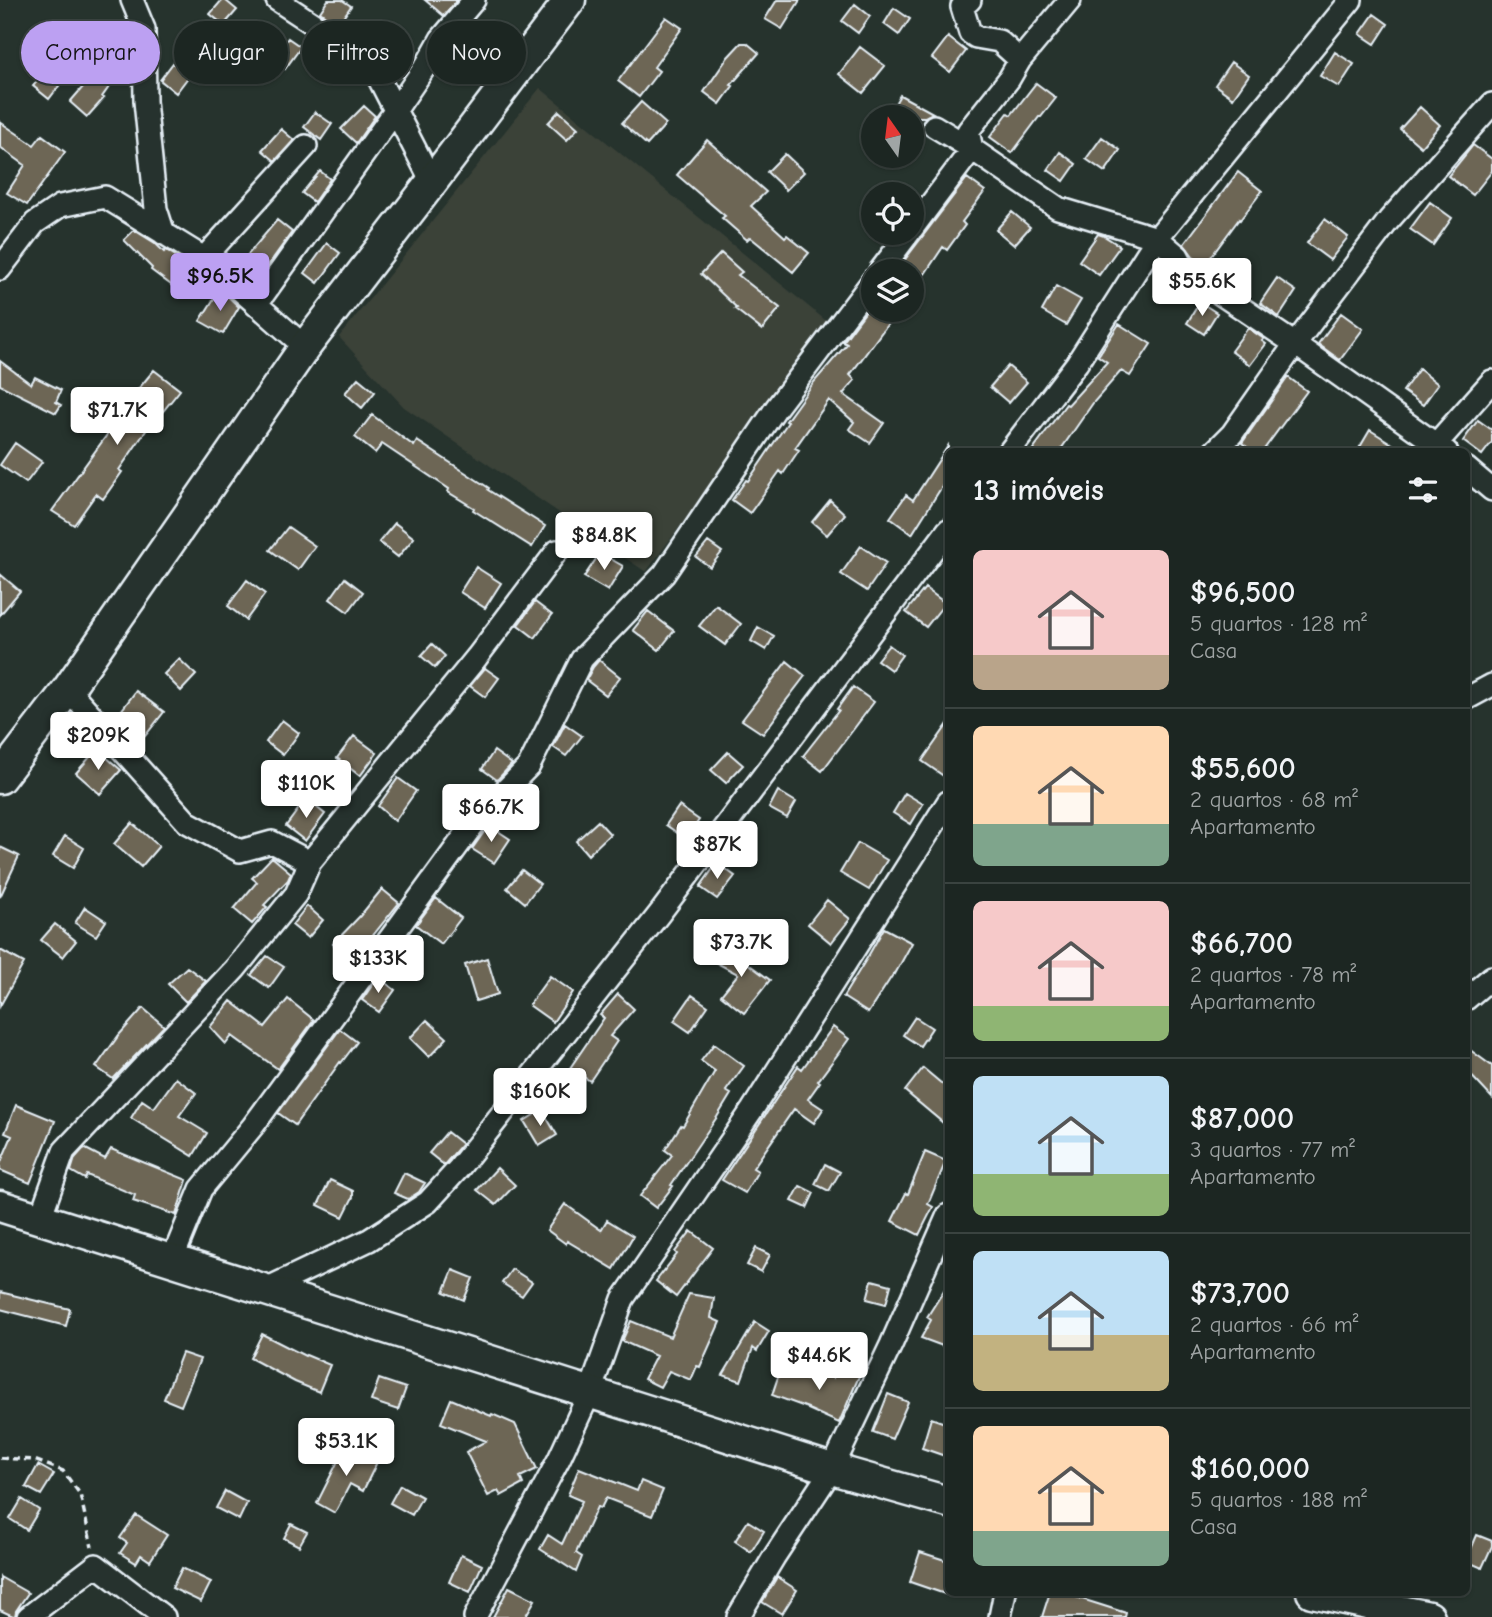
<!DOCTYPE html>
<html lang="pt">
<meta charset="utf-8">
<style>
body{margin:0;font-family:"Comic Neue",sans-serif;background:#29322f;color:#f1f3f6;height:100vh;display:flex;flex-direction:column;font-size:26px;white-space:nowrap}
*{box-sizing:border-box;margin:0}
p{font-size:23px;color:#a0a5a5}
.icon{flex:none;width:38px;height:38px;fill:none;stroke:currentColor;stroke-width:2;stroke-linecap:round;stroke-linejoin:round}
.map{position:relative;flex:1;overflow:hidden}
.details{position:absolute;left:945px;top:448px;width:525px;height:1148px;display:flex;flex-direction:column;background:#1c2622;border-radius:10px;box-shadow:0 2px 5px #0004,0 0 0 2px #3a4340}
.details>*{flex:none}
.hud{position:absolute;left:21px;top:21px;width:665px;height:63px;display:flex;gap:14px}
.needle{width:46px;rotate:346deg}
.controls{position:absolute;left:861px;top:105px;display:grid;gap:14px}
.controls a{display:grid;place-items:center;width:63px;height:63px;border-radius:50%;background:#1c2622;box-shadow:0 2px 5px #0004,0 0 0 2px #3a4340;font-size:35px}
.price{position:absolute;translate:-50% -60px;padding:0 16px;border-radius:7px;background:#fff;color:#222;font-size:23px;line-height:46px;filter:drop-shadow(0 2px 4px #0008)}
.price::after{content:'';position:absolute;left:50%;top:42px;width:21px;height:16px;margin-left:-10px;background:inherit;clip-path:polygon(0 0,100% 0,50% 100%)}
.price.selected{background:#bca0f2;color:#111}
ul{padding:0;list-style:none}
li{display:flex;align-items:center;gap:21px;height:175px;padding:0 28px}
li+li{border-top:2px solid #3a4340}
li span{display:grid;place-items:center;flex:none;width:196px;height:140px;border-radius:10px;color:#555}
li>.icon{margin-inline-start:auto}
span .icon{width:84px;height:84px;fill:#fffc;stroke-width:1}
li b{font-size:30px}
h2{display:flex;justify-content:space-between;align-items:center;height:84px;padding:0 28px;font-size:30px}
.pill{padding:0 24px;border-radius:32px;background:#1c2622;box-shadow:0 2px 5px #0004,0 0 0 2px #3a4340;font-size:24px;line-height:63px}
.pill.selected{background:#bca0f2;color:#111}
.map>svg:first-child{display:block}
</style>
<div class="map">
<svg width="1492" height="1617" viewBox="0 0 1492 1617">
<rect width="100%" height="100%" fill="#26332d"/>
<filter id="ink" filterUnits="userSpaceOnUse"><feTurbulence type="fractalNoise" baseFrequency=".0143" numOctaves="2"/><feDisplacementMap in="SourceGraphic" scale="14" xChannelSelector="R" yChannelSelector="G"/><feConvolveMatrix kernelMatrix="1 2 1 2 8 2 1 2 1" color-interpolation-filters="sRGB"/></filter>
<g filter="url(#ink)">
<!-- built -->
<path fill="#3b4239" d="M540,88L830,324L646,572L404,407L339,337Z"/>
<!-- building -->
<path fill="#6d6655" stroke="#e8f1f8" stroke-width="2" d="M222,0H225L237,10L224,25L210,14Z
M328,0H342L351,6L338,25L320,12Z
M425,0H457L444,16Z
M777,0H800L782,29L765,19Z
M855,4L870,16L858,33L842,21Z
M894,8L910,19L899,35L884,24Z
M1374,14L1388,24L1375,44L1360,34Z
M666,17L682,28L654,67L659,71L639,97L618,81Z
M400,25L416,58L404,75L395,79L375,38Z
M948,37L966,51L950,72L932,58Z
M288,38L301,47L285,69L272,60Z
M118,39L131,49V56L102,97L104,98L87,117L70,102L102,65L100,63Z
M741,43H747L759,53L731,85L733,86L720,104L704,92L728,57Z
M860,47L885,66L863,93L839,74Z
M1335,52L1354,64L1339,87L1320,76Z
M1231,62L1249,75L1233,98L1215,85Z
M173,63L189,76L176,93L160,80Z
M44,73L59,86L49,99L33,86Z
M1036,83L1056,98L1041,117H1039L1012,153L990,137L1008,113L1011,115Z
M900,95L933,113L925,117H887Z
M641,102L666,124L647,145L622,123Z
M364,106L375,116L356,143L341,129Z
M1420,107L1440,125L1421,147L1400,129Z
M559,111L578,128L567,140L548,123Z
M315,112L332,124L321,140L304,127Z
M0,122L34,145L42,135L65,152L27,205L7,193L25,165L0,147Z
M281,129L294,140L275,161L262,150Z
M1102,137L1120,150L1105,172L1086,159Z
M707,140L766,192L751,206L785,237L787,235L809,253L793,272L750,237L747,240L722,218L725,216L677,175Z
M1473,145L1492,159V171L1473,195L1448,176Z
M1060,152L1076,164L1064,181L1048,170Z
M785,154L804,172L786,190L767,172Z
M320,171L330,179L314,202L302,193Z
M1238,172L1262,191L1240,220L1239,219L1205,265L1193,256L1184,244Z
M967,178L985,191L962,222L965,225L947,250L943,247L912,293V271H909L900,266Z
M1430,202L1452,218L1433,245L1410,229Z
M1012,212L1030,227L1014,245L996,230Z
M1325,219L1348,237L1330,260L1307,243Z
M277,220L292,232L254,285L236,269Z
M134,230L155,243L164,252L166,250L195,268L178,290L151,270L152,268L124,240Z
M1098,234L1104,236L1120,246L1099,275L1079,261Z
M327,243L340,253L318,283L305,273Z
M721,253L742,272L738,275L780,308L762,330L735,309L737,308L701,274Z
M1277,278L1296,291L1279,317L1260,303Z
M1056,286L1081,300L1066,325L1042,311Z
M220,289L239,307L223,334L200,321Z
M1200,302L1217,313L1204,334L1187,323Z
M867,310H898L850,375L855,380L843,394L884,423L870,443L849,429L854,422L829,400L795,448L799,450L783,474L780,471L750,513L732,500L746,480L748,481L788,422L786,421L814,382L847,344L843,342Z
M1341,313L1363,329L1340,360L1318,344Z
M1119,324L1151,344L1130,376L1121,371L1093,403L1059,452H1031L1066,404L1068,405L1107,362L1098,356Z
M1248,328L1264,339L1262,341L1266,344L1250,365L1231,351Z
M0,361L31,384L35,377L61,390L56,402L61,405L56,413L0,385Z
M1008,366L1027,382L1009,403L990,387Z
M1419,369L1438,384L1423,405L1403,391Z
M154,370L180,390L156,420L154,419L119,470L122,472L103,499L96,494L74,525L52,511L132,400L130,399Z
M1288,377L1307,391L1262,452H1253L1242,443Z
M358,378L375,392L362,408L345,393Z
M372,415L414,446L417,441L489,488L488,490L545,526L532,547L473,510L474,508L448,492L449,489L382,444L375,453L355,437Z
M1478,420L1492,430V442L1482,455L1463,441Z
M1370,430L1405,452H1357Z
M15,443L42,462L26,483L0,465Z
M948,446V477L912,534L890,518L906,495L913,500Z
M830,500L845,514L827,535L812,522Z
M395,523L414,538L398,557L379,542Z
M288,527L315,546L298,570L270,550Z
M708,542L722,552L710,567L696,557Z
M861,546L886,563L867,591L841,574Z
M600,553L623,566L608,591L584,577Z
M476,567L501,583L485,608L460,592Z
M0,574L20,591L0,615Z
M345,578L363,592L348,612L330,599Z
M247,580L265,594L246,620L228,606Z
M925,588L945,603L926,627L906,612Z
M535,602L552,615L535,638L518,625Z
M716,605L741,624L725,645L699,626Z
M648,611L674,631L659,650L633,630Z
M758,627L774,636L766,650L751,641Z
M432,644L445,656L435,668L421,656Z
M889,645L902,655L891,670L877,660Z
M179,659L196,675L181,691L164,674Z
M599,660L620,677L606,695L586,680L593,667Z
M787,661L805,676L779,710L780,711L763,734L742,720Z
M485,668L499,678L485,697L470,686Z
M853,687L874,702L822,771L803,756L839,710L837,709Z
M136,691L164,712L145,736L118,715Z
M282,720L299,733L283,755L266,742Z
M565,724L582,736L566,756L553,747Z
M948,724V779L922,761Z
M354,736L377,753L360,776L337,758Z
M97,749L121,770L100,794L76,773Z
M494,751L512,764L497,780L482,769Z
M728,752L743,765L726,783L711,770Z
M398,778L416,791L395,821L378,806Z
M778,791L796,802L787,818L769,808Z
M905,793L923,804L911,824L893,813Z
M306,799L325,814L305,841L286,826Z
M679,806L699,820L686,839L666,825Z
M598,821L610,834L588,855L576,841Z
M132,823L159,846L141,867L114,844Z
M489,825L510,839L494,863L472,849Z
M65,836L84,848L73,868L53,856Z
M858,843L887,860L869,890L840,873Z
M0,847L19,856L0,897Z
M272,857L291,873L288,880L264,905L267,907L252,924L234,909L257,882L252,878Z
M717,863L735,876L717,899L700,887Z
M522,870L540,884L525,903L507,888Z
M382,889L399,903L371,938L373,940L355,965L333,944L360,916Z
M436,898L461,918L441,944L416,925Z
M827,900L850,919L831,943L808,924Z
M307,906L323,920L308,938L292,925Z
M85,907L106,921L96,936L75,923Z
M55,924L76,941L63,957L41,940Z
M884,928L912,943L895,974L894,973L868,1013L843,997L867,958Z
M726,943L742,952L739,957L770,980L744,1013L721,995L738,974L715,962Z
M0,950L24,963L0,1006Z
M267,956L284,967L269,988L251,975Z
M487,958L498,994L476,1001L465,965Z
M187,967L206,981L186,1002L168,984Z
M550,976L573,992L553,1022L529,1005Z
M378,977L395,990L379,1012L362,1000Z
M618,994L634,1009L610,1036L617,1041L590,1081L570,1068L604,1018L600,1015Z
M692,995L708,1006L690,1032L674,1021Z
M288,999L314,1020L278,1069L232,1036L226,1044L210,1027L231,1001L265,1027Z
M143,1008L164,1026L113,1079L96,1067L119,1035Z
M915,1017L932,1028L920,1046L903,1035Z
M427,1020L447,1038L429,1057L410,1038Z
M833,1027L849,1039L818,1081L820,1082L808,1099L823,1109L814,1123L794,1109L753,1168L758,1171L745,1193L722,1180L798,1066L802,1069Z
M340,1029L357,1042L341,1063L340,1062L295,1125L278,1113Z
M714,1044L744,1066L726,1091L731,1094L717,1117L671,1185L673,1186L656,1208L640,1196L672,1155L665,1150L681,1125L683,1126L715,1071L701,1061Z
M1466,1047L1492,1066V1098L1466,1070Z
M923,1068L948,1089V1127L905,1091Z
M176,1078L196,1093L179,1116L207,1133L193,1156L131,1118L142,1100L154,1108Z
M16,1105L55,1121L30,1183L0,1170V1164L12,1136L5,1133Z
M542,1110L557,1135L539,1146L524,1121Z
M447,1132L462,1144L444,1165L429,1153Z
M84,1148L105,1159L111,1149L187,1180L176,1215L133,1201L135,1195L87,1175L85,1179L71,1171L75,1158Z
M925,1152L946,1161L928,1204L933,1207L919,1235L892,1221L906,1193L908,1194Z
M825,1164L840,1172L829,1191L815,1184Z
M497,1168L515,1185L496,1205L477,1190Z
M404,1173L425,1183L419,1192L408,1199L394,1193Z
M330,1180L353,1191V1197L343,1217L318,1205Z
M800,1186L814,1193L807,1208L792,1201Z
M565,1204L601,1230L607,1220L633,1236L614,1269L567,1241L566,1244L547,1230Z
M691,1231L713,1248L676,1297L656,1281L677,1254L675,1252Z
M756,1248L770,1255L761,1272L747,1265Z
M512,1269L532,1282L522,1296L502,1283Z
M453,1270L473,1278L464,1300L444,1292Z
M872,1280L891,1285L886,1304L867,1299Z
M948,1284V1348L921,1338L931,1320L927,1317Z
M0,1292L70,1309L66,1326L0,1309Z
M689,1294L714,1298L711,1318L720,1322L700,1367L697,1366L691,1380L669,1371L660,1387L644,1379L656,1356L622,1341L631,1321L670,1337Z
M755,1322L769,1331L757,1351L753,1348L741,1381L723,1375Z
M262,1334L305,1356L306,1355L330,1365L319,1392L295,1382L250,1358Z
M182,1353L200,1359L181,1406L164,1399Z
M839,1364L860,1374L839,1423L808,1409V1408L772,1395L780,1371L819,1384L823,1374L833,1378Z
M379,1379L406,1388L398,1410L371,1401Z
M888,1394L908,1402L892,1439L873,1432Z
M451,1399L491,1416L492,1414L515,1424L537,1469L520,1477L523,1484L501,1496L498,1491L488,1496L466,1452L486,1441L441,1423Z
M931,1418L948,1424V1457L922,1448Z
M322,1424L342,1434L335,1449L314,1439Z
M345,1447L377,1462L363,1491L350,1484L335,1513L317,1503Z
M38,1465L54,1474L41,1495L26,1487Z
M579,1468L637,1491L641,1481L663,1490L652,1516L606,1498L601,1508L597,1507L576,1553L582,1557L576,1572L540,1549L548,1535L562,1544L582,1501L568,1495Z
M400,1485L422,1497L412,1515L390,1503Z
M225,1491L247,1503L239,1520L216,1508Z
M22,1499L39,1510L27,1530L10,1519Z
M136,1515L167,1535L150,1561L141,1555L136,1563L120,1553L127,1543L120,1538Z
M748,1521L764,1531L751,1552L735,1541Z
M291,1524L307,1532L299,1546L284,1538Z
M1477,1535L1492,1541V1546L1482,1568L1466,1561Z
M920,1552L948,1561V1595L910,1582Z
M461,1555L482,1565L470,1592L449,1582Z
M182,1568L211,1582L201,1602L172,1588Z
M0,1577L28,1593L16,1611L15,1617L0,1610Z
M777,1577L797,1590L782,1614L762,1602Z
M509,1587L535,1600L525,1617H493Z
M1050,1592H1060L1126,1613L1125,1617H1042Z"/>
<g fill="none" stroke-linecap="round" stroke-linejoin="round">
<defs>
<path id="street" d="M132,0L144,29L145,101L156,209L164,234
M277,0L347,46L376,73L432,182
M1020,60L1070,0
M934,126L972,149L1058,208L1157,238L1178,256L1185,270L1295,344L1447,452
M912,229L972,149L968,131L1009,79L1020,60L999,41L976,37L970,33L962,7L970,0
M204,258L306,146
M0,269L35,223L60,206L105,197L204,258L305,347
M880,271L909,233
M256,305L395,111L427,64L441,39L474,0
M1009,452L1077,363L1157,238L1351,0
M1214,452L1232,434L1295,344L1389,220L1492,104
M1433,452L1437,443L1492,381
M1466,468L1492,490
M68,689L187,822L240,851L272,842L310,862
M1466,699L1492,685
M1466,999L1492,977
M40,1218L64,1151L235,969L296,894L310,862L477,657L557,551
M172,1260L201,1189L253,1126L478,818L529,766L582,659L664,574L776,408L873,280
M266,1289L369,1240L428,1202L459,1168L660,913L948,530
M28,1617L96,1565L164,1617
M475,1617L559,1459L590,1392L623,1299L752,1110L948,802
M738,1617L774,1557L832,1469L891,1345L948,1215
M1000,1617L1005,1592"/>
<path id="secondary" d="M0,778L68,689L305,347L432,182L570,0
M0,1206L832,1469L948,1502
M1312,1592L1429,1617"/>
</defs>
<!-- street casing -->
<use href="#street" stroke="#e8f1f8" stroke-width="26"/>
<!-- secondary casing -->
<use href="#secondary" stroke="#e8f1f8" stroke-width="35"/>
<!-- path -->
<path stroke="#e8f1f8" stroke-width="3.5" stroke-dasharray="7 5" stroke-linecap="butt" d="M0,1458L34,1460L63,1471L80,1494L92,1547"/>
<!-- street -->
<use href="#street" stroke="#26332d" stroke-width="21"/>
<!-- secondary -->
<use href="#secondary" stroke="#26332d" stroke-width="30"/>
</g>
</g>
</svg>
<div class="controls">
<a><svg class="needle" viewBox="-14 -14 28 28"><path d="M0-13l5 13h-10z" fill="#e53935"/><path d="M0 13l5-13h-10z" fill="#a0a5a5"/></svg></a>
<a><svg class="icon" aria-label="locate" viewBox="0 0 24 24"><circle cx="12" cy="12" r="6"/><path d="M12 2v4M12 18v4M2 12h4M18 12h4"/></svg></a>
<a><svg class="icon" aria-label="layers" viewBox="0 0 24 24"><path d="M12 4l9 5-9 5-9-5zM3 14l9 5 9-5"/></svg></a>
</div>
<b class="price selected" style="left:220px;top:313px">$96.5K</b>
<b class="price" style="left:1202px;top:318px">$55.6K</b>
<b class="price" style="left:117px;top:447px">$71.7K</b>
<b class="price" style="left:604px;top:572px">$84.8K</b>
<b class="price" style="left:98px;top:772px">$209K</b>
<b class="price" style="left:306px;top:820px">$110K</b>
<b class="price" style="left:491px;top:844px">$66.7K</b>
<b class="price" style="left:717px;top:881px">$87K</b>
<b class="price" style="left:741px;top:979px">$73.7K</b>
<b class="price" style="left:378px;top:995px">$133K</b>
<b class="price" style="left:540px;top:1128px">$160K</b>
<b class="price" style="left:819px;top:1392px">$44.6K</b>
<b class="price" style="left:346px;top:1478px">$53.1K</b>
<div class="hud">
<a class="pill selected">Comprar</a>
<a class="pill">Alugar</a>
<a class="pill">Filtros</a>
<a class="pill">Novo</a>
</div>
<section class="details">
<h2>13 imóveis<svg class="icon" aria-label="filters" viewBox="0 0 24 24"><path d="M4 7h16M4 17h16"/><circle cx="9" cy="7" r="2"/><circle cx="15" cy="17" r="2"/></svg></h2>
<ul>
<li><span style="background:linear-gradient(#f6c9c9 75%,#b9a48a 0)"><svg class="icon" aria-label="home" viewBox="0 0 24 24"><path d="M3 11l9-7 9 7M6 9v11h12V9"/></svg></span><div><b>$96,500</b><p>5 quartos · 128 m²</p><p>Casa</p></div></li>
<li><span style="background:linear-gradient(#ffd9b3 70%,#7fa58c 0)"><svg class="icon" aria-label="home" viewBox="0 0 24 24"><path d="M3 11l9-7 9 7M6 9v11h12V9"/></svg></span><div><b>$55,600</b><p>2 quartos · 68 m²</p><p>Apartamento</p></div></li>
<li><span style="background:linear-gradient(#f6c9c9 75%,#8fb573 0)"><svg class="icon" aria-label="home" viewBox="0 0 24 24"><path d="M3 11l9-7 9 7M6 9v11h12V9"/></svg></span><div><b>$66,700</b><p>2 quartos · 78 m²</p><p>Apartamento</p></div></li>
<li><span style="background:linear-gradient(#bfe0f5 70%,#8fb573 0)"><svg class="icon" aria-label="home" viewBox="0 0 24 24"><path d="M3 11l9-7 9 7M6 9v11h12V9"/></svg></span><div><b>$87,000</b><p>3 quartos · 77 m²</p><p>Apartamento</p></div></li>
<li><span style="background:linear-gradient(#bfe0f5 60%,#c2b280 0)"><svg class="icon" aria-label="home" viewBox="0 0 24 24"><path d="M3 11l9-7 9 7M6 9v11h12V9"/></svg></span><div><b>$73,700</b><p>2 quartos · 66 m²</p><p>Apartamento</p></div></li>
<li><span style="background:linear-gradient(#ffd9b3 75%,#7fa58c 0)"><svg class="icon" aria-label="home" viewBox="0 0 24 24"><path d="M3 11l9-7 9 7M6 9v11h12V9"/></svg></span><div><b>$160,000</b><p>5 quartos · 188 m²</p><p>Casa</p></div></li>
</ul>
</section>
</div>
